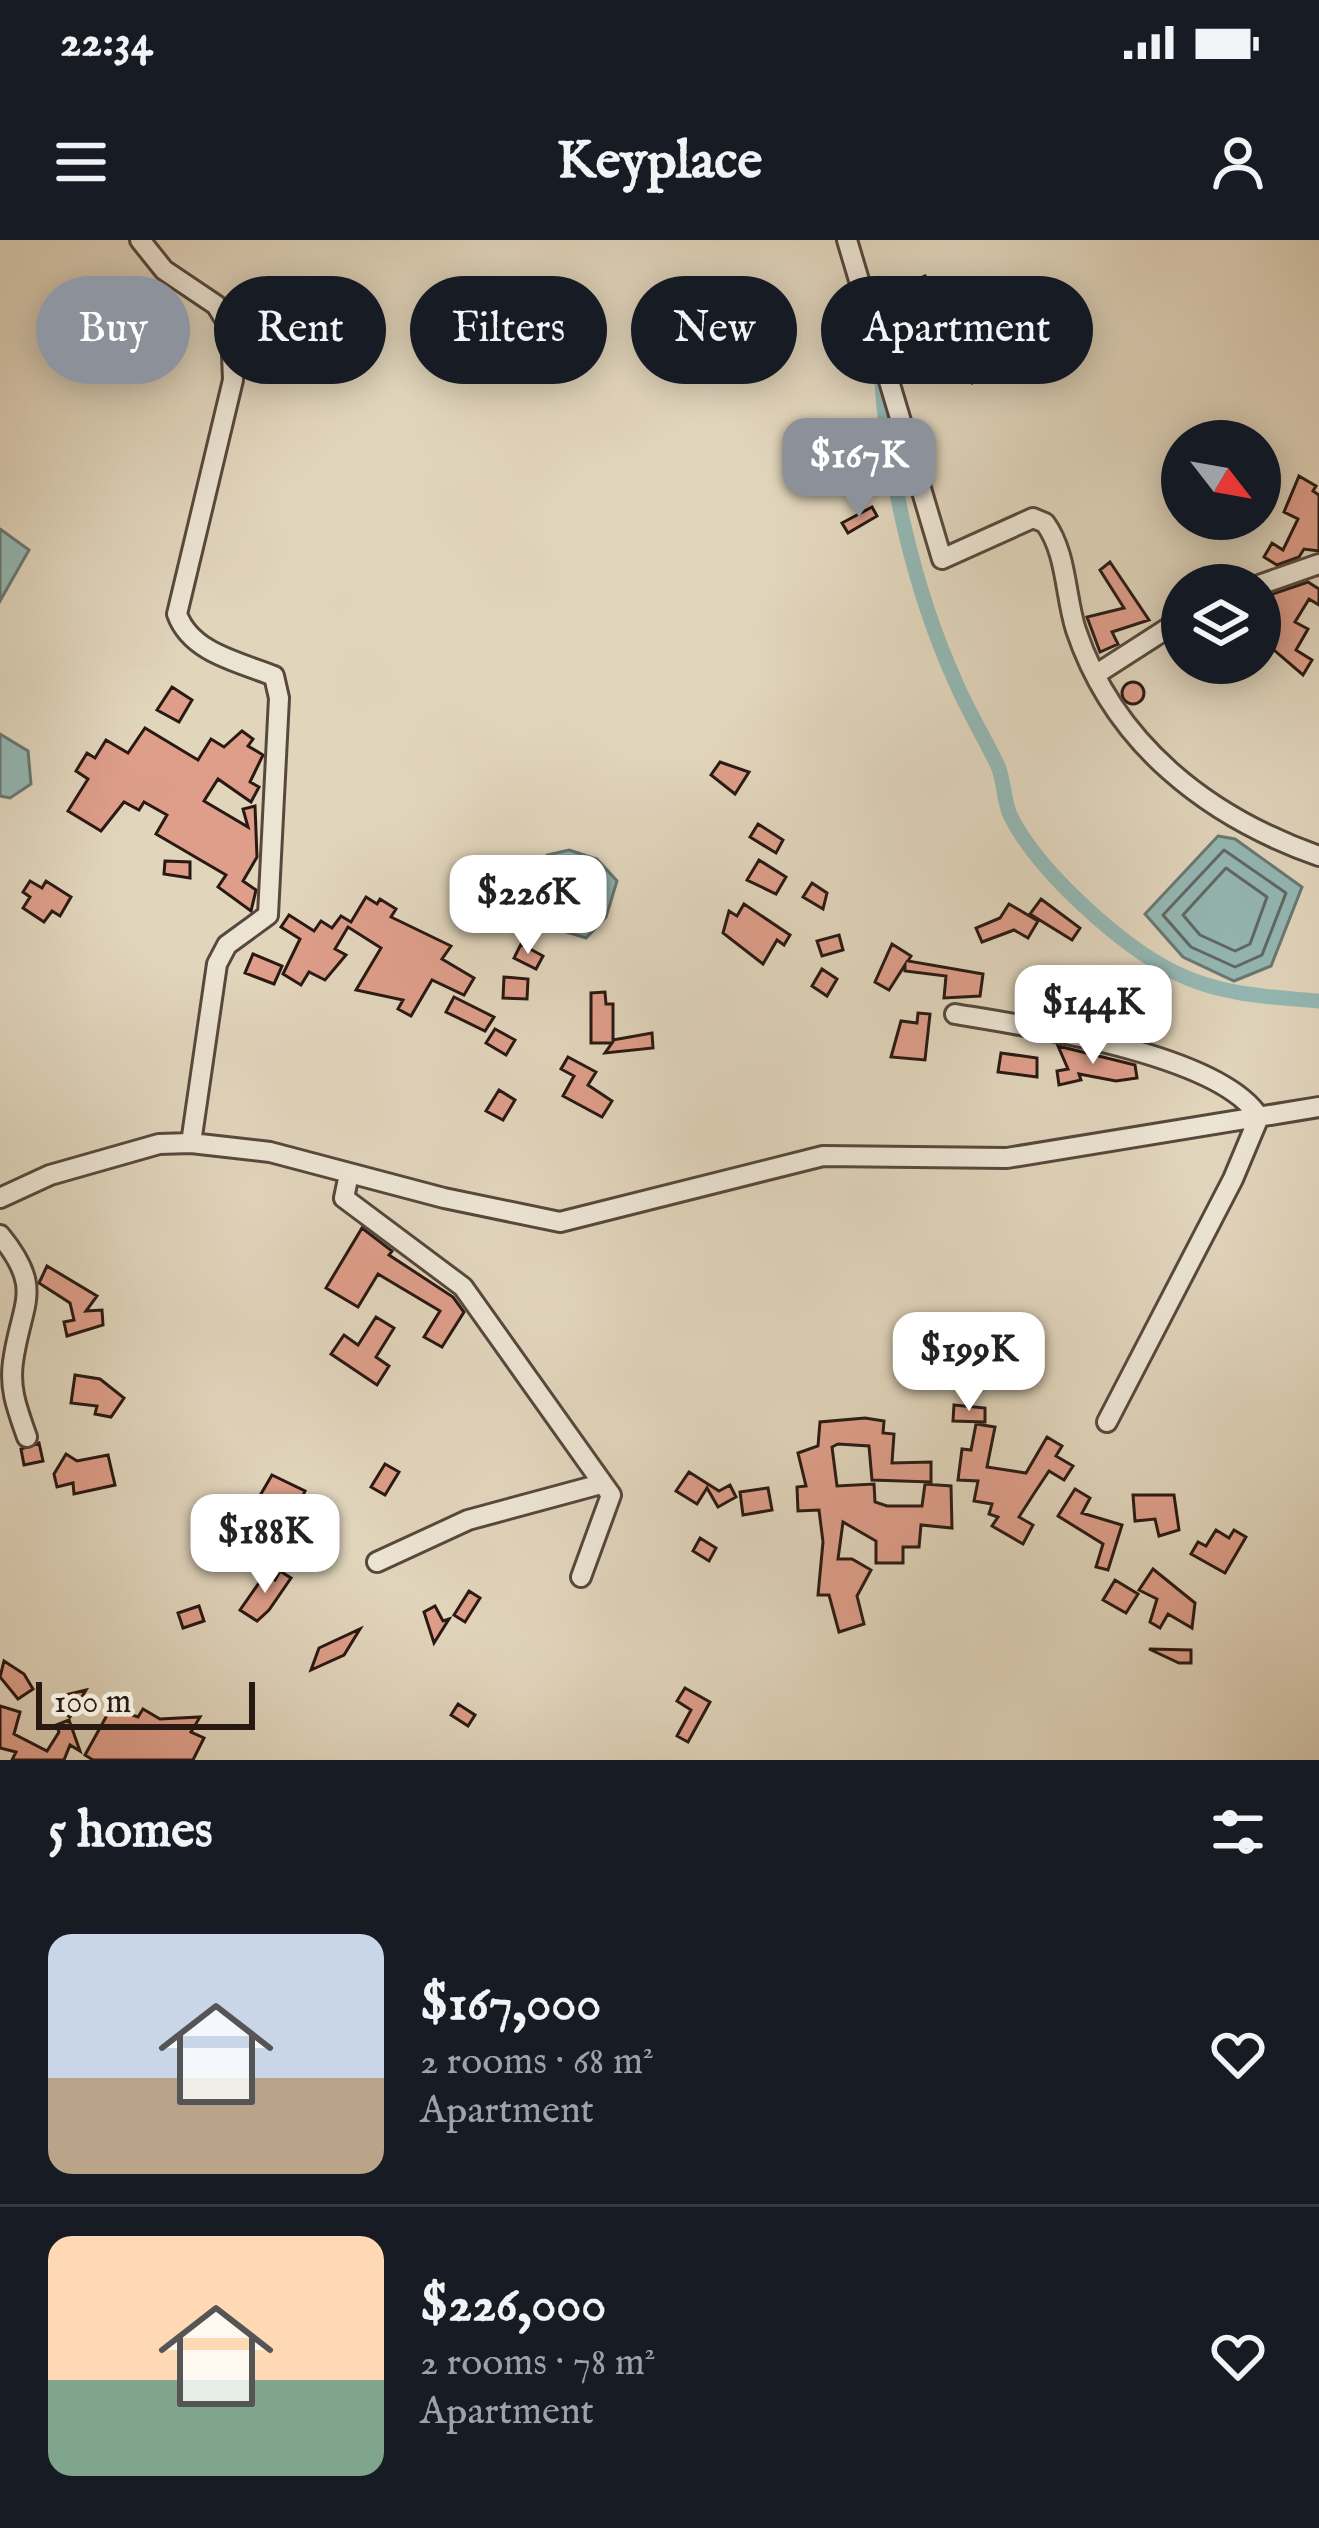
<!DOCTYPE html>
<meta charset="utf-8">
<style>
body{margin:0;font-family:"IM FELL English",serif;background:#20242c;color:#f1f3f6;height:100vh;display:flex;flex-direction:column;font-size:45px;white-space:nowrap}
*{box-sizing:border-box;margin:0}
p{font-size:39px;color:#9ea1a6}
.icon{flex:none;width:66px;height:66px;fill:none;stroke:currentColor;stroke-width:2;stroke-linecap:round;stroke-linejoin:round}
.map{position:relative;height:1520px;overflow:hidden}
.panel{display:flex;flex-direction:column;background:#171b24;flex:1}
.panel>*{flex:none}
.top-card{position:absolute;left:36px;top:36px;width:1248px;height:108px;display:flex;gap:24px}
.needle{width:78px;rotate:121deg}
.controls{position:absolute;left:1161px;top:180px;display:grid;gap:24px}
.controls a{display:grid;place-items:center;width:120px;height:120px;border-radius:50%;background:#171b24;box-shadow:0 6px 30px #0003;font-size:60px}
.scale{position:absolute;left:36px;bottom:30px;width:219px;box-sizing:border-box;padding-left:12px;border:6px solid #291913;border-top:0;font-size:33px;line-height:42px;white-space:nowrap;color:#291913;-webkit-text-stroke:9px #ece4d3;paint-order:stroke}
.price{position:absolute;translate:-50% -102px;padding:0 27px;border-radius:24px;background:#fff;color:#222;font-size:39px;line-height:78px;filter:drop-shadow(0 3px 6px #0008)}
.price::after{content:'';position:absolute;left:50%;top:72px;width:36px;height:27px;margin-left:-18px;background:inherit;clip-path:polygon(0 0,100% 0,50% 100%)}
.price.on{background:#8c9099;color:#fff}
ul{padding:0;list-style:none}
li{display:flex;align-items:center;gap:36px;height:300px;padding:0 48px}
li+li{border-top:3px solid #363941}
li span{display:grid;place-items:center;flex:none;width:336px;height:240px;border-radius:24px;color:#555}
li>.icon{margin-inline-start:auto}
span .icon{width:144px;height:144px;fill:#fffc;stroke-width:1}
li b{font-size:51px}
h2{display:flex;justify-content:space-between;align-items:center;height:144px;padding:0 48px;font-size:51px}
.tag{padding:0 42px;border-radius:54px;background:#171b24;box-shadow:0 6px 30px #0003;font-size:42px;line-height:108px}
.tag.on{background:#8c9099;color:#fff}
.status{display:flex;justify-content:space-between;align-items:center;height:84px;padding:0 60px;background:#171b24;direction:ltr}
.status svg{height:33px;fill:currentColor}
header{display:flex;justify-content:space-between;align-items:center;height:156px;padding:0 48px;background:#171b24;font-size:54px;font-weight:800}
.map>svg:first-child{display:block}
</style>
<div class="status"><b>22:34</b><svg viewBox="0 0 49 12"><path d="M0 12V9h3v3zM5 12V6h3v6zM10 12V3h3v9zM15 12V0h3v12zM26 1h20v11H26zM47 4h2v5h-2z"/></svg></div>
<header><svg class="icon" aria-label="menu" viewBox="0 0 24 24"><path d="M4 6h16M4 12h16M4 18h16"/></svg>Keyplace<svg class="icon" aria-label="person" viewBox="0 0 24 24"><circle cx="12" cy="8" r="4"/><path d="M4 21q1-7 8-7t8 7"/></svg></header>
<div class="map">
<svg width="1319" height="1520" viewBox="0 0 1319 1520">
<rect width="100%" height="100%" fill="#e1d5bc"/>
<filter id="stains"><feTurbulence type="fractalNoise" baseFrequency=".00167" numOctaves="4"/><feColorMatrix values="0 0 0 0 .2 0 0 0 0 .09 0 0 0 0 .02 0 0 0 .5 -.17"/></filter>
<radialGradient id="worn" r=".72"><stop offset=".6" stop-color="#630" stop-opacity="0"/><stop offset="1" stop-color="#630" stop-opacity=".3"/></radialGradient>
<!-- water -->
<path fill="#94b8b4" stroke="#697874" stroke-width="3" d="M0,289L29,310L0,361Z
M0,494L28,511L31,544L10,558L0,556Z
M1218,596L1235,599L1302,647L1271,726L1234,741L1183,717L1145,674Z
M569,610L597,619L617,641L606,677L586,698L560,690L523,646L547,615Z"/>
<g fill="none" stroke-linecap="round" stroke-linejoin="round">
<!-- shore -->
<path stroke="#5e6864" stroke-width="3" d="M1224,610L1286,653L1262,715L1235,727L1191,707L1163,675Z
M569,622L591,629L603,644L595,672L582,686L568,680L539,647L552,626Z
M1226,628L1267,657L1250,704L1235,711L1200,695L1183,675Z"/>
<!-- canal -->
<path stroke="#94b8b4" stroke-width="15" d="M881,132C888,235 913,348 956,443C968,471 984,497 997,524C1005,541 1003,561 1011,577C1039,632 1122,707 1176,733C1220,755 1271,757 1319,761"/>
</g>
<!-- building -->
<path fill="#de9e8a" stroke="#291913" stroke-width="3" d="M925,36L933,65L919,71L906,44Z
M986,81L998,88L988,117L995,121L989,132L981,129L972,143L963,138L976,117L967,111Z
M1299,236L1316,246L1313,251L1319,255V311L1304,309L1299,317L1277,325L1264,317L1272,303L1283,310L1298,279L1284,272Z
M872,267L877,276L848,293L842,283Z
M1110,322L1149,380L1112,392L1118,404L1100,412L1087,377L1124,368L1100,330Z
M1308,342L1319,349V365L1309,359L1295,382L1308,389L1296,410L1312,420L1303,435L1260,398L1268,387L1260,382V368L1267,356Z
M1122 453a11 11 0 1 1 22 0a11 11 0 1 1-22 0Z
M172,447L192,460L179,482L157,470Z
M145,488L198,520L211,499L224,507L242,491L253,499L248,506L263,515L250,542L259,547L251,562L218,539L204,561L248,587L243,569L255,566L257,617L243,641L256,650L251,671L218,647L226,635L156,594L167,575L144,562L139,570L124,562L101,591L68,571L88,539L76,531L87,513L95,518L106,500L128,513Z
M720,522L749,532L735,554L711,535Z
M758,584L783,600L776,613L750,597Z
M759,620L786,637L776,654L747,640Z
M165,621L190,622V638L164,634Z
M30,641L42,648L46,641L71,657L60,676L52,671L44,682L23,668L30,657L23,652Z
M812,643L827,653L823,669L803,657Z
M366,657L377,664L380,659L396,669L391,677L451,706L442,719L474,738L464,755L432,740L411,776L398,769L403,760L356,750L381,708L348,687L335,709L346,715L325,740L309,732L301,745L283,734L300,699L281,687L289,675L314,691L321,681L332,688L341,676L351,682Z
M1041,659L1080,688L1072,700L1030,674Z
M744,664L790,695L784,705L777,700L763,724L723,693L729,671L737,676Z
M1009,664L1038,681L1028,698L1014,690L982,702L976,688L1000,678Z
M839,695L843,710L822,716L817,701Z
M521,704L543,716L536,729L514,718Z
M892,704L911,716L908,721L983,734L980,756L944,758L946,736L905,731V725L889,750L875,742Z
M253,714L282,726L274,744L245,733Z
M822,729L837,739L827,756L812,746Z
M504,737L528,739L527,759L503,758Z
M605,752L606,764H613V800L652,793L653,808L605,813L612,803H591V753Z
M454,757L494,777L485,791L446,772Z
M1116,772H1141V789L1116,790Z
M918,773L930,774L925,820L891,817L901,781L917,783Z
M495,789L515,800L506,815L486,803Z
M1058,806L1135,825L1137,838L1116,841L1079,834L1081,840L1059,845L1057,831L1068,829Z
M1001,813L1037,818V837L998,832Z
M568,817L596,832L588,845L612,861L602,877L563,856L574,836L561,829Z
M499,850L515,860L503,880L486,871Z
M362,988L392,1011L389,1015L453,1057L464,1072L442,1107L424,1097L440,1071L378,1034L358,1067L326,1048Z
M47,1026L97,1056L86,1071L102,1070L103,1085L67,1096L64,1082L74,1080L70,1063L39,1043Z
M376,1077L394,1088L376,1117L389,1126L377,1145L331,1114L344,1095L358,1105Z
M75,1135L100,1139L124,1158L111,1177L95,1174L97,1166L71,1163Z
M954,1165L985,1168V1182L953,1181Z
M865,1178L884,1181L883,1193L894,1194L892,1223L931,1222V1242L872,1240L869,1206L838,1204L832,1207L837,1246L874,1244L875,1262L887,1266H922L925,1244L951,1246L952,1288L921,1285L919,1307H903V1323H876V1301L843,1282L838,1319H852L871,1330L857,1356L864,1384L839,1392L829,1355H818L823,1302L819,1270L798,1271L797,1247L806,1246L798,1213L818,1206L820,1182Z
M976,1184L995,1187L987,1227L1026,1233L1047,1197L1062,1206L1056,1216L1073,1226L1064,1240L1049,1231L1035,1252L1019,1277L1033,1285L1023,1304L992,1286L998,1277L989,1274L992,1264L974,1261L978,1241L958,1240L962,1209L971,1210Z
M39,1203L43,1221L24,1225L21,1209Z
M66,1214L77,1221L108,1215L115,1245L74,1254L73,1243L57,1247L54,1234Z
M385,1224L399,1232L385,1255L371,1247Z
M689,1232L719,1251L730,1245L736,1257L718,1267L707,1248L697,1264L676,1251Z
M272,1235L305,1251L294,1275L258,1259Z
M768,1248L772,1270L743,1275L740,1252Z
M1075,1249L1090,1258L1082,1273L1122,1285L1108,1330L1096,1327L1103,1304L1058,1276Z
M1133,1255H1174L1179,1290L1159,1296L1155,1279L1135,1281Z
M218,1287L228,1293L224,1300L243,1313L236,1324L207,1306Z
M1216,1290L1229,1298L1234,1290L1246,1297L1225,1333L1191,1314L1198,1302L1206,1306Z
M700,1298L716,1308L709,1321L693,1311Z
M1153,1329L1195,1363L1192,1388L1168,1374L1160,1388L1150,1382L1157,1359L1139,1350Z
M280,1331L291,1338L269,1370L257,1381L240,1370L266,1333L275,1340Z
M1115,1340L1138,1354L1126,1373L1103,1360Z
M469,1351L480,1358L465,1382L454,1375Z
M199,1366L204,1381L183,1388L178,1373Z
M435,1366L443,1381L449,1379L434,1403L424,1372Z
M360,1389L344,1415L311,1430L319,1408Z
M1149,1409L1191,1410V1423H1179Z
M4,1421L24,1434L33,1449L18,1459L0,1437Z
M685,1448L710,1462L688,1502L677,1496L691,1470L677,1461Z
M86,1450L70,1477L56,1468L65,1455Z
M458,1464L475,1475L468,1486L451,1475Z
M0,1466L20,1472L14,1494L47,1511L59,1492L56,1485L69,1480L80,1511L70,1505L64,1520H12L16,1512L0,1508Z
M111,1468L138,1477L143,1469L160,1479L200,1477L191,1492L204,1498L193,1520H93L85,1515Z"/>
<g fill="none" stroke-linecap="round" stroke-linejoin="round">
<defs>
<path id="minor" d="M140,0L164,30L216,65L231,89L233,140L177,374C191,413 239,422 274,436L279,458L268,675L227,705L217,724L191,903
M847,0L942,319L1033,278L1045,283C1067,313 1065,356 1076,390C1114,504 1208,577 1319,616
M1259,345L1319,324
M1095,435L1182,379
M955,774C1026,786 1219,813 1259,877L1233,939L1107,1182
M349,934L344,958L463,1047L611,1255L581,1337
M0,958L50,935L159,904L191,903L270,912L444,958L560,982L823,916L1007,918L1319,867
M0,995C45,1050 21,1062 13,1122C9,1150 18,1171 27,1197
M377,1322L468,1280L601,1244"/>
</defs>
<!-- minor casing -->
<use href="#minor" stroke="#57483d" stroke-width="24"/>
<!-- minor -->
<use href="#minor" stroke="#ece4d3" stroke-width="18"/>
</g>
<rect width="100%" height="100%" filter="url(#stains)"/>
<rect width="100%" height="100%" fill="url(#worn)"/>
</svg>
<div class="controls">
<a><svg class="needle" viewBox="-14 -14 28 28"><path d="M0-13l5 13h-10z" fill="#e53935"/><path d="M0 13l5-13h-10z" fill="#9ea1a6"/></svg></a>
<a><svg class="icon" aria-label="layers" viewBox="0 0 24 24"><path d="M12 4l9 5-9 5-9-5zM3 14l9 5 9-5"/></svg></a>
</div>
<div class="scale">100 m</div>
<b class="price on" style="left:859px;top:280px">$167K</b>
<b class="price" style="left:528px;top:717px">$226K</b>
<b class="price" style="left:1093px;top:827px">$144K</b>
<b class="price" style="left:969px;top:1174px">$199K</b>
<b class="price" style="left:265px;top:1356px">$188K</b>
<div class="top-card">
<a class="tag on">Buy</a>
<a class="tag">Rent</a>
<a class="tag">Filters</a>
<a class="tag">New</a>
<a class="tag">Apartment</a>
</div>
</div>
<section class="panel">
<h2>5 homes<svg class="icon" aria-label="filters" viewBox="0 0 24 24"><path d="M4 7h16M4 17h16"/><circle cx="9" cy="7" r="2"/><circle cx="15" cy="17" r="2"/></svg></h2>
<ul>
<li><span style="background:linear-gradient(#c9d6e8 60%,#b9a48a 0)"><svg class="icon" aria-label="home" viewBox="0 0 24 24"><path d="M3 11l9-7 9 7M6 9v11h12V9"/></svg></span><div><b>$167,000</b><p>2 rooms · 68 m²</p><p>Apartment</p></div><svg class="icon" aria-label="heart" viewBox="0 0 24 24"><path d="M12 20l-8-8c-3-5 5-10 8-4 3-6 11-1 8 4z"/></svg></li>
<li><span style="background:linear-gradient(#ffd9b3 60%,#7fa58c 0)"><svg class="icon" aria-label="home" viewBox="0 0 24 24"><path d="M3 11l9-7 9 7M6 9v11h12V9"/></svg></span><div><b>$226,000</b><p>2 rooms · 78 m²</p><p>Apartment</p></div><svg class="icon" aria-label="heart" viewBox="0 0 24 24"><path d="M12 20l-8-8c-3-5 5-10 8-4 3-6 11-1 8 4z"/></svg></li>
</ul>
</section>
